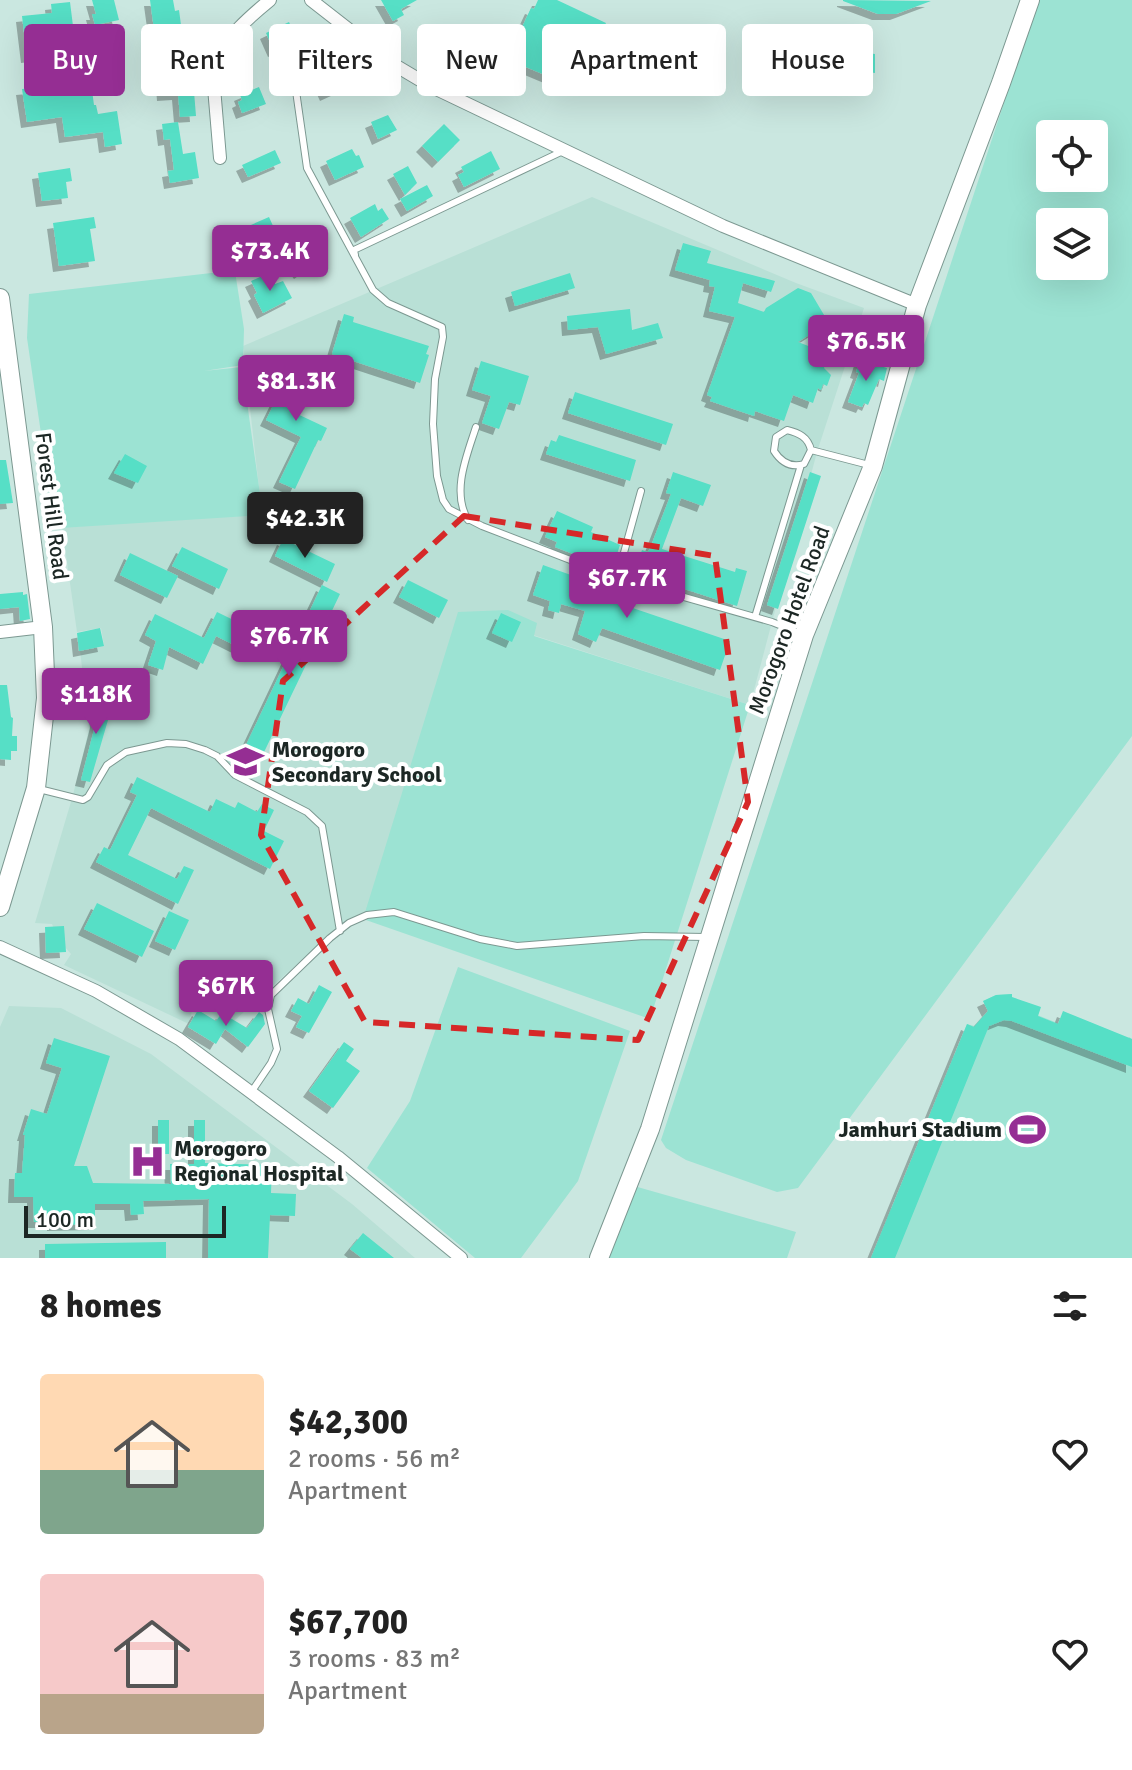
<!DOCTYPE html>
<meta charset="utf-8">
<style>
body{margin:0;font-family:Signika,sans-serif;background:#f2f2f2;color:#222;height:100vh;display:flex;flex-direction:column;font-size:30px;white-space:nowrap}
*{box-sizing:border-box;margin:0}
p{font-size:26px;color:#767676}
.icon{flex:none;width:44px;height:44px;fill:none;stroke:currentColor;stroke-width:2;stroke-linecap:round;stroke-linejoin:round}
.map{position:relative;height:1258px;overflow:hidden}
.details{display:flex;flex-direction:column;background:#fff;flex:1}
.details>*{flex:none}
.top-card{position:absolute;left:24px;top:24px;width:1084px;height:72px;display:flex;gap:16px}
.controls{position:absolute;left:1036px;top:120px;display:grid;gap:16px}
.controls a{display:grid;place-items:center;width:72px;height:72px;border-radius:8px;background:#fff;box-shadow:0 8px 32px #0002;font-size:40px}
.scale{position:absolute;left:24px;bottom:20px;width:202px;box-sizing:border-box;padding-left:8px;border:4px solid #1c2724;border-top:0;font-size:22px;line-height:28px;white-space:nowrap;color:#1c2724;-webkit-text-stroke:6px #fff;paint-order:stroke}
.price{position:absolute;translate:-50% -68px;padding:0 18px;border-radius:8px;background:#952e93;color:#fff;font-size:26px;line-height:52px;filter:drop-shadow(0 2px 4px #0008)}
.price::after{content:'';position:absolute;left:50%;top:48px;width:24px;height:18px;margin-left:-12px;background:inherit;clip-path:polygon(0 0,100% 0,50% 100%)}
.price.selected{background:#222;color:#fff}
ul{padding:0;list-style:none}
li{display:flex;align-items:center;gap:24px;height:200px;padding:0 40px}
li span{display:grid;place-items:center;flex:none;width:224px;height:160px;border-radius:8px;color:#555}
li>.icon{margin-inline-start:auto}
span .icon{width:96px;height:96px;fill:#fffc;stroke-width:1}
li b{font-size:34px}
h2{display:flex;justify-content:space-between;align-items:center;height:96px;padding:0 40px;font-size:34px}
.chip{padding:0 28px;border-radius:8px;background:#fff;box-shadow:0 8px 32px #0002;font-size:28px;line-height:72px}
.chip.selected{background:#952e93;color:#fff}
.map>svg:first-child{display:block}
</style>
<div class="map">
<svg width="1132" height="1258" viewBox="0 0 1132 1258">
<defs>
<filter id="shadow"><feDropShadow dx="-6" dy="6" stdDeviation="0" flood-color="#0004"/></filter>
</defs>
<rect width="100%" height="100%" fill="#cae7e0"/>
<!-- built -->
<path fill="#b9e0d6" d="M592,197L796,283L864,308L817,452L750,705L533,635L364,919L316,947L225,1029L192,1011L189,1024L64,965L71,954L58,939L52,924L35,923L73,795L89,729L80,650L104,645L101,628L77,632L62,527L262,514L243,346Z
M9,1006L61,1008L151,1054L352,1204L415,1258H0V1027Z"/>
<!-- green -->
<path fill="#9ce3d3" fill-rule="evenodd" d="M1038,0H1132V736L798,1188L777,1192L686,1160L666,1148L661,1140ZM1050,134H1094V178H1050ZM1050,222H1094V266H1050Z
M234,265L244,329L243,365L204,371L242,367L263,515L61,528L54,522L27,338L29,294L220,272Z
M508,610L537,623L534,636L750,705L650,1019L363,919L458,612Z
M458,967L630,1031L578,1181L521,1258H475L367,1168L410,1101Z
M1012,994V1005L1123,1049L1129,1037L1132,1039V1258H871L891,1208L900,1211L895,1200L954,1055L961,1057L958,1047L967,1024L974,1026L988,1011L983,1001L996,995Z
M627,1184L796,1232L787,1258H601Z"/>
<!-- building -->
<path fill="#56dfc6" filter="url(#shadow)" d="M92,0H114L119,20L95,25L92,14H96Z
M150,0H173L175,11L179,10L181,25L154,29Z
M381,0H417L401,9L404,15L393,21Z
M538,0H557L606,23L576,88L507,59L531,8L534,9Z
M843,1V0L931,1L896,14H878Z
M70,2L75,42L82,41L89,68L94,105H96L98,114L117,111L122,144L105,147L103,132L65,137L62,117L27,122L22,89L68,85L66,75L78,73L75,51L27,57L22,16L52,13L51,4Z
M289,22L292,29L297,26L303,39L274,51L266,33Z
M840,43L860,52L875,54V73L853,70L831,60Z
M341,64L350,84L326,95L317,75Z
M193,79L196,116L180,117L178,94L163,95L162,82Z
M259,87L266,104L242,113L238,102L242,100L240,95Z
M388,115L397,130L378,139L371,122Z
M178,122L183,154L195,152L199,178L170,183L168,171L174,170L170,139L164,140L162,124Z
M444,124L460,140L438,162L422,146Z
M352,149L356,156L359,155L364,167L335,180L326,161Z
M275,150L281,163L248,177L242,165Z
M491,151L500,169L464,187L458,175L464,172L461,167Z
M408,166L417,183L405,195L393,174Z
M70,168L72,181L66,182L68,198L42,201L38,173Z
M427,185L433,196L407,211L400,199Z
M375,204L378,211L382,208L389,219L361,237L350,218Z
M94,217L96,228L90,229L95,261L59,266L53,223Z
M269,217L274,228L249,239L244,228Z
M316,237L327,254L300,273L294,265L297,262L291,254Z
M683,243L711,251L707,263L775,281L771,292L743,283L738,303L764,312L766,308L798,288L811,293L827,320L823,326L798,342L829,354L824,368L831,375L827,386L823,384L821,390L818,388L813,403L793,395L784,421L755,411L754,416L710,401L712,397L707,395L735,317L709,311L715,287L709,286L710,280L675,270Z
M269,273L275,284L283,281L292,298L263,313L254,295L257,293L251,281Z
M570,273L575,288L515,306L511,292Z
M630,309L632,330L658,323L663,338L606,354L598,327L568,330L567,316Z
M344,314L354,317L353,322L429,346L426,354L429,355L420,383L332,354Z
M297,357L312,365L291,411L327,428L321,441L318,440L295,489L279,482L301,437L266,420Z
M860,360L887,368L884,381L879,379L868,405L864,403L862,407L848,402L859,373L856,372Z
M481,361L529,376L520,405L509,402L499,429L482,423L491,396L472,390Z
M575,392L673,424L666,445L568,413Z
M559,435L636,460L630,481L546,454L551,440L556,442Z
M125,454L147,466L138,483L114,473Z
M0,460H6L13,503L0,504Z
M673,472L711,485L703,506L681,498L662,549L735,572L736,568L747,571L737,606L641,575L643,569L636,567L642,550L648,552L651,546L671,494L666,493Z
M810,472L821,476L778,609L767,605Z
M557,511L593,527L591,532L620,545L612,569L555,547L557,542L545,537Z
M283,539L335,564L327,582L275,556Z
M182,547L228,569L219,589L172,566Z
M130,553L178,576L167,598L120,575Z
M543,565L596,584L594,591L613,597L612,601L730,641L720,670L602,628L596,642L578,634L585,611L561,604L559,613L548,610L550,601L533,595Z
M408,580L448,600L439,618L399,597Z
M322,585L340,594L254,773L237,764Z
M23,592V595L27,594L30,619L20,621L19,607L0,609V594Z
M217,612L254,630L244,650L216,636L203,664L169,647L163,670L148,665L156,641L145,635L155,614L204,638Z
M501,613L521,622L512,642L492,633Z
M100,628L104,646L79,651L77,633Z
M0,685H7L11,717L13,718L12,736H17V751H11V760L0,759Z
M93,693L104,694L108,720L90,782L81,780L96,722Z
M137,777L210,812L216,799L235,808L238,802L257,812L262,804L274,810L264,831L284,841L270,869L151,808L128,855L177,879L184,866L194,870L178,904L96,862L104,847L110,850L137,795L130,792Z
M97,903L154,931L142,957L84,929Z
M169,911L189,920L175,950L155,941Z
M64,926L66,952L46,953L45,927Z
M319,985L332,992L309,1033L296,1027L302,1016L291,1011L298,998L309,1004Z
M1012,994V997L1041,1007L1038,1016L1058,1024L1063,1011L1132,1039V1067L1012,1021L1004,1020L989,1026L895,1258H871L967,1024L974,1027L988,1011L983,1001L996,995Z
M198,1010L216,1021L222,1013L247,1028L259,1012L263,1015L265,1024L248,1047L225,1029L216,1044L188,1027Z
M54,1038L110,1056L74,1166H87L93,1183L171,1184L170,1164H194V1120H205V1163L272,1165L271,1193L296,1194L295,1216L270,1215L268,1258H208L209,1199L143,1201L144,1214L131,1215L130,1204H95V1224L53,1225V1222H34L33,1197H14L15,1173H22L25,1135H23L31,1109L47,1114L62,1068L46,1063Z
M344,1042L354,1049L346,1061L360,1071L333,1108L309,1091Z
M158,1120H169V1154H158Z
M363,1233L394,1258H362L350,1249Z
M166,1242V1258H45V1244Z"/>
<g fill="none" stroke-linecap="round" stroke-linejoin="round">
<defs>
<path id="lane" d="M295,84L307,168L373,290L388,303L442,327L443,337L435,379L433,424L437,476L443,500L449,509L482,526L617,578L772,622L802,634
M355,255L354,250L563,151
M787,430C799,433 808,437 811,450L804,464C791,468 781,462 774,451L776,437Z
M811,450L869,465
M468,520C451,492 467,455 476,427
M617,578L641,491
M755,617L801,465
M39,789L83,800L88,797L107,765L126,752L167,743L186,744L205,750L217,756L235,775L307,812L322,826L340,931
M252,1091L271,1063L277,1049L268,1009L271,995L330,938L349,923L367,915L394,912L480,939L517,946L644,936L706,937"/>
<path id="street" d="M311,0L393,64L430,86L723,226L917,305
M220,158L212,64C226,38 248,18 270,0
M0,632L43,627
M0,947L96,991L179,1039L338,1157L461,1258"/>
<path id="secondary" d="M0,298L43,627L46,698L36,788L0,907
M599,1258L650,1129L804,635L873,466L917,305L1001,83L1030,0"/>
</defs>
<!-- lane casing -->
<use href="#lane" stroke="#7c9891" stroke-width="8"/>
<!-- street casing -->
<use href="#street" stroke="#7c9891" stroke-width="14"/>
<!-- secondary casing -->
<use href="#secondary" stroke="#7c9891" stroke-width="20"/>
<!-- lane -->
<use href="#lane" stroke="#fff" stroke-width="6"/>
<!-- street -->
<use href="#street" stroke="#fff" stroke-width="12"/>
<!-- secondary -->
<use href="#secondary" stroke="#fff" stroke-width="18"/>
</g>
<!-- marked area -->
<path fill="none" stroke="#d62828" stroke-width="6" stroke-dasharray="16 10" stroke-linejoin="round" d="M464,516L715,556L748,802L638,1040L365,1022L261,835L283,681Z"/>
<!-- icons -->
<defs>
<symbol id="school-bare" viewBox="-9 -9 18 18"><path d="M0-5L7-2L0 1L-7-2ZM-4 1L0 2.5L4 1V4Q0 6-4 4Z" fill="#952e93" stroke="#fff" stroke-width="2.5" paint-order="stroke"/></symbol>
<symbol id="stadium-bare" viewBox="-9 -9 18 18"><path d="M0-5a6.5 5 0 1 0 0 10a6.5 5 0 1 0 0-10ZM-3.5-1.8h7v3.6h-7Z" fill="#952e93" stroke="#fff" stroke-width="2.5" paint-order="stroke"/></symbol>
<symbol id="hospital-bare" viewBox="-9 -9 18 18"><path d="M-5-5h3v3.5h4V-5h3V5h-3V1.5h-4V5h-3Z" fill="#952e93" stroke="#fff" stroke-width="2.5" paint-order="stroke"/></symbol>
</defs>
<g fill-rule="evenodd">
<use href="#school-bare" x="220" y="736" width="51" height="51"/>
<use href="#stadium-bare" x="1002" y="1104" width="51" height="51"/>
<use href="#hospital-bare" x="122" y="1136" width="51" height="51"/>
</g>
<g text-anchor="middle" dominant-baseline="central" stroke-width="8" stroke-linejoin="round" paint-order="stroke">
<!-- street labels -->
<g font-size="22" fill="#1c2724" stroke="#fff">
<text transform="translate(52 506) rotate(83)">Forest Hill Road</text>
<text transform="translate(789 620) rotate(-70)">Morogoro Hotel Road</text>
</g>
<!-- poi labels -->
<g font-size="22" font-weight="bold" fill="#1c2724" stroke="#fff" text-anchor="start">
<text x="272" y="749">Morogoro<tspan x="272" dy="25">Secondary School</tspan></text>
<text x="1002" y="1129" text-anchor="end">Jamhuri Stadium</text>
<text x="174" y="1148">Morogoro<tspan x="174" dy="25">Regional Hospital</tspan></text>
</g>
</g>
</svg>
<div class="controls">
<a><svg class="icon" aria-label="locate" viewBox="0 0 24 24"><circle cx="12" cy="12" r="6"/><path d="M12 2v4M12 18v4M2 12h4M18 12h4"/></svg></a>
<a><svg class="icon" aria-label="layers" viewBox="0 0 24 24"><path d="M12 4l9 5-9 5-9-5zM3 14l9 5 9-5"/></svg></a>
</div>
<div class="scale">100 m</div>
<b class="price" style="left:270px;top:293px">$73.4K</b>
<b class="price" style="left:866px;top:383px">$76.5K</b>
<b class="price" style="left:296px;top:423px">$81.3K</b>
<b class="price selected" style="left:305px;top:560px">$42.3K</b>
<b class="price" style="left:627px;top:620px">$67.7K</b>
<b class="price" style="left:289px;top:678px">$76.7K</b>
<b class="price" style="left:96px;top:736px">$118K</b>
<b class="price" style="left:226px;top:1028px">$67K</b>
<div class="top-card">
<a class="chip selected">Buy</a>
<a class="chip">Rent</a>
<a class="chip">Filters</a>
<a class="chip">New</a>
<a class="chip">Apartment</a>
<a class="chip">House</a>
</div>
</div>
<section class="details">
<h2>8 homes<svg class="icon" aria-label="filters" viewBox="0 0 24 24"><path d="M4 7h16M4 17h16"/><circle cx="9" cy="7" r="2"/><circle cx="15" cy="17" r="2"/></svg></h2>
<ul>
<li><span style="background:linear-gradient(#ffd9b3 60%,#7fa58c 0)"><svg class="icon" aria-label="home" viewBox="0 0 24 24"><path d="M3 11l9-7 9 7M6 9v11h12V9"/></svg></span><div><b>$42,300</b><p>2 rooms · 56 m²</p><p>Apartment</p></div><svg class="icon" aria-label="heart" viewBox="0 0 24 24"><path d="M12 20l-8-8c-3-5 5-10 8-4 3-6 11-1 8 4z"/></svg></li>
<li><span style="background:linear-gradient(#f6c9c9 75%,#b9a48a 0)"><svg class="icon" aria-label="home" viewBox="0 0 24 24"><path d="M3 11l9-7 9 7M6 9v11h12V9"/></svg></span><div><b>$67,700</b><p>3 rooms · 83 m²</p><p>Apartment</p></div><svg class="icon" aria-label="heart" viewBox="0 0 24 24"><path d="M12 20l-8-8c-3-5 5-10 8-4 3-6 11-1 8 4z"/></svg></li>
</ul>
</section>
